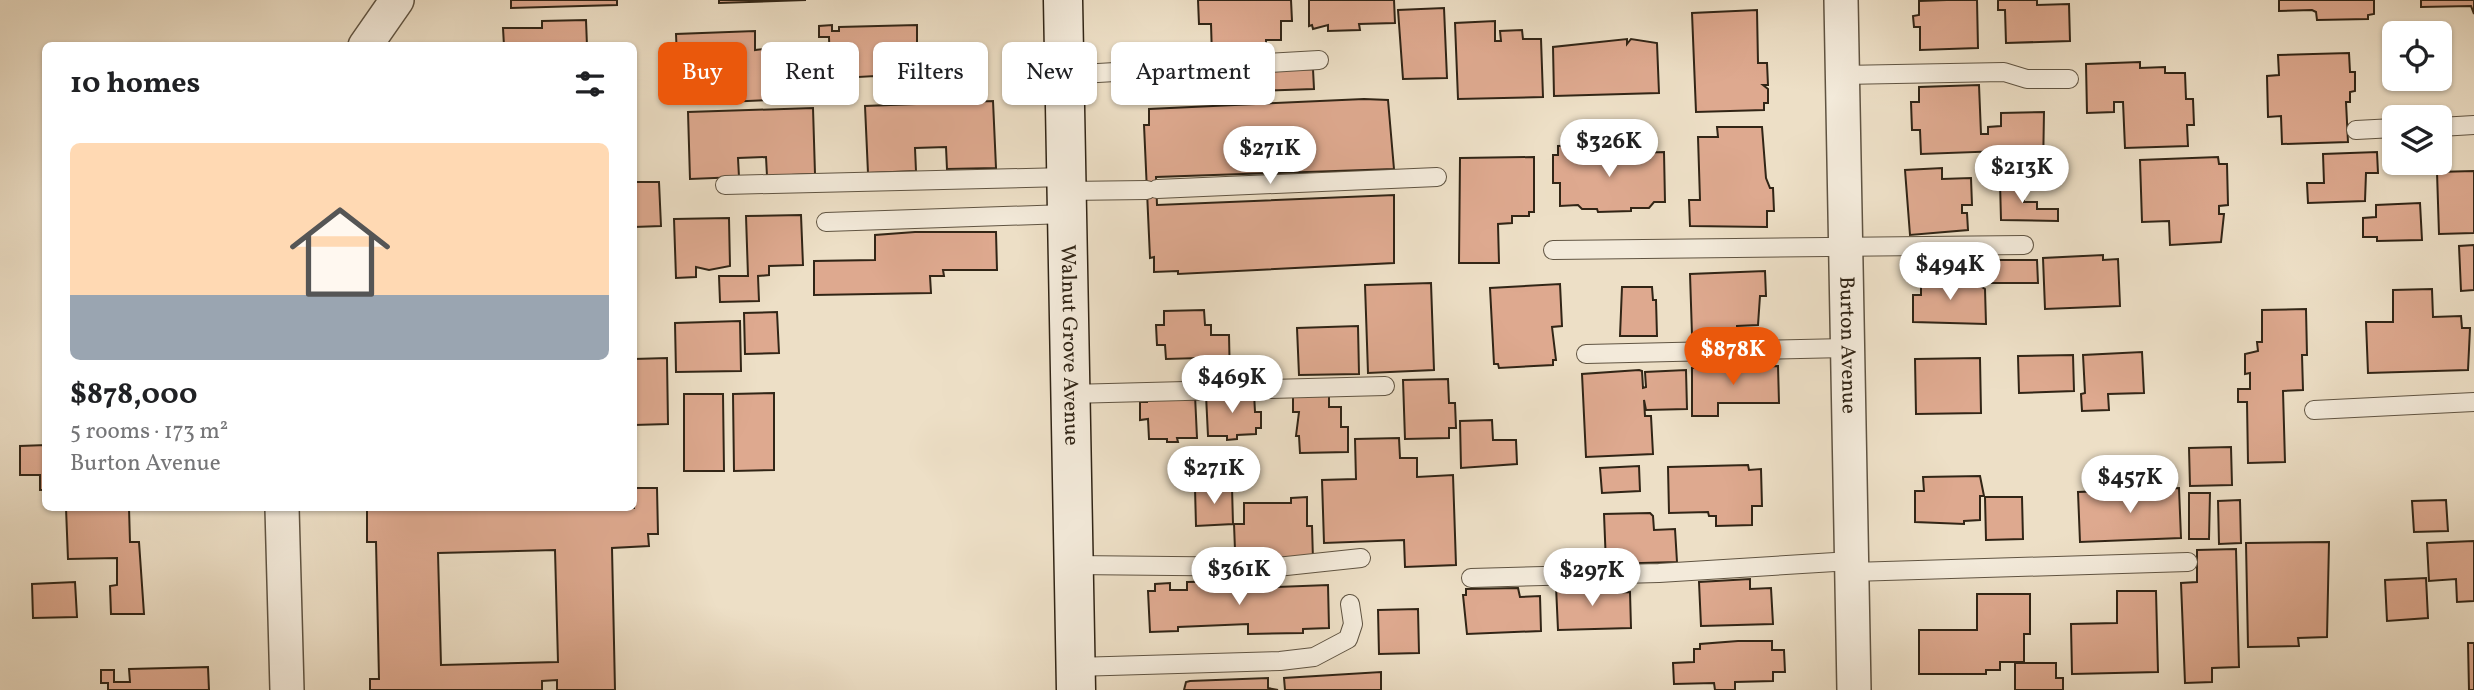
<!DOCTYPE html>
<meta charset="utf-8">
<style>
body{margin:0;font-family:Vollkorn,serif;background:#f6f6f6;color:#202124;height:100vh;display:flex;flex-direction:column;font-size:26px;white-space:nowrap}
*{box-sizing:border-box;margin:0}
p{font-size:23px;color:#757577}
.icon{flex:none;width:38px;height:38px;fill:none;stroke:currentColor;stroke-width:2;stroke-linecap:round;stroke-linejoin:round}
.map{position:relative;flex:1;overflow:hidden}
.panel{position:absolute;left:42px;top:42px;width:595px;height:469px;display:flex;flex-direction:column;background:#fff;border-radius:10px;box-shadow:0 2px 5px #0004}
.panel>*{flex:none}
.guide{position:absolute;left:658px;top:42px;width:665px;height:63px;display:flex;gap:14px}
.fabs{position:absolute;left:2382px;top:21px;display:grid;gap:14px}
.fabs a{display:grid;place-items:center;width:70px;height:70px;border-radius:10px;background:#fff;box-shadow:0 2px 5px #0004;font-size:35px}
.price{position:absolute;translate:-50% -60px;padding:0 16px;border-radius:24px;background:#fff;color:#222;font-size:23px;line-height:46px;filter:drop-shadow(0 2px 4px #0008)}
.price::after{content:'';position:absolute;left:50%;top:42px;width:21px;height:16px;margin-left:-10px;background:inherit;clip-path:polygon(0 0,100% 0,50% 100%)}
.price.current{background:#ea580c;color:#fff}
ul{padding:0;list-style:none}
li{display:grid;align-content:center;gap:14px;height:371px;padding:0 28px}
li span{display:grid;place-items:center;height:217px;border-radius:10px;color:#555}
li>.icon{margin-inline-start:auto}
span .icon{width:126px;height:126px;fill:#fffc;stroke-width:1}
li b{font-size:30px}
h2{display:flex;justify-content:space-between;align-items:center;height:84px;padding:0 28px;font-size:30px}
.pill{padding:0 24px;border-radius:10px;background:#fff;box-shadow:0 2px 5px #0004;font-size:24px;line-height:63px}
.pill.current{background:#ea580c;color:#fff}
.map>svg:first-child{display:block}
</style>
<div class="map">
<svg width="2474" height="690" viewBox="0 0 2474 690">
<rect width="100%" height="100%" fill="#eddfc6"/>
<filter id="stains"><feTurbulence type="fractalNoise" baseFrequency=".00286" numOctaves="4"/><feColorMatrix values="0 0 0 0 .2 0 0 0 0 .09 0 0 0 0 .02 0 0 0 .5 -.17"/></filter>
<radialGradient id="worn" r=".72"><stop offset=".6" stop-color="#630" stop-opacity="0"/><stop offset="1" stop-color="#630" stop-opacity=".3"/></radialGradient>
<!-- building -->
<path fill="#dea98f" stroke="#312516" stroke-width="2" fill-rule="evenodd" d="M511,0H617V5L511,8Z
M719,0H806L719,3Z
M1198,0H1291L1292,21H1281V40H1266V50H1259V54L1212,56L1211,24H1199Z
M1309,0H1394L1395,23L1359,24L1360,30L1328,31V25L1313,29L1312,25L1309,26Z
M1947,0H1977L1978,48L1920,50V27H1914L1913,16L1919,15V1Z
M1998,0H2037V5L2069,4L2070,41L2006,43L2005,10H1998Z
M2279,0H2374V14L2368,15V19L2317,20L2316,12L2312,10L2279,11Z
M2421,0H2474V14L2471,6L2421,7Z
M1444,8L1447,78L1403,79L1398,10Z
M1757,10L1758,63H1767L1768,85H1763L1768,89V103H1764V110L1696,112L1692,13Z
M586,20L587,46H504L503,28H542V21Z
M1495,21V41H1501L1500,31L1522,30L1523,39H1541L1543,97L1458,99L1455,23Z
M832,25V31H839V27L917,25V43H926V56L957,55L958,93L916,94L917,100L880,101V97H876L875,76L841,78V73L830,70L829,37H819V26Z
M755,31V50L763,49L764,63L794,62L796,99L726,102L725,82L678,83L676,34Z
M1627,39V44L1631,39L1657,43L1659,93L1554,96L1553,47Z
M2349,53L2350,72H2355V91L2350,92V102H2346L2348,142L2282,144L2281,116L2268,117L2267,76L2279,75L2278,55Z
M2140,62V68L2165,67V73H2185L2186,99H2193L2194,125H2187L2188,146L2125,148L2123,102H2114V112L2087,113L2086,64Z
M1313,69L1314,89L1256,91L1255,70Z
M1979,85L1981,134H1988V127L2001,126V113L2044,112L2043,171L2017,172V157H2002V151L1921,154L1920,130H1912L1911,102H1919V87Z
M1364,99L1388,100L1394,169L1156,177L1157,205L1394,195V263L1178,274V271L1154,272V257L1150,258L1144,125H1149V109Z
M993,101L996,168L947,169L946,147L915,148L916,171L868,173L865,106Z
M813,108L815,174L767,176L766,157L738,158L739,177L690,179L688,112Z
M1717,127H1762L1766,178L1770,188H1773L1774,211H1767V227L1690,226L1689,200H1700L1698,137H1718Z
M1602,144V154L1664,152L1665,202H1654L1649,208H1631V211L1598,212L1597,209H1582L1578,205L1560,206V183H1553V155H1558V146Z
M2377,152L2378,173H2366L2365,201L2308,203L2307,183H2324L2323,154Z
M1534,157V212H1529V216H1512V223L1498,224L1499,263H1459L1460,158Z
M2218,157L2219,164H2227L2228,205L2219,206V214H2224L2221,242L2170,245L2169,221L2142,222L2140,160Z
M1942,168V179L1971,178L1972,205H1962V213H1967L1968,230L1910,235L1905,170Z
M2474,171V233L2439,234L2437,172Z
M2024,181V202H2037V209H2058V221L2001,220L2000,182Z
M634,182H659L661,226L634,227Z
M2420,203L2422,240L2377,241V237H2363V218L2376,217V205Z
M801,215L803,265L769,266V275L758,276L759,301L720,302L719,276H748L746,216Z
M729,218L730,266L709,270L696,267V277L676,278L674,219Z
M915,232H996L997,270H943L944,276H930L931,293L814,295V261L875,260V235Z
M2474,245V290L2461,291L2459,246Z
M2103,255V260L2118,259L2120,306L2045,309L2043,258Z
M1991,260H2037L2038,283H1991Z
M1765,271L1766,296H1760L1758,325L1737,326V333L1692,335L1690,274Z
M1970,277V280L1985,289L1986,324L1913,322V295H1921V278Z
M1431,283L1434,370L1368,373L1365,285Z
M1560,284L1562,326L1552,327L1556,360H1553V365L1499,368L1498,364H1494L1490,288Z
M1622,287H1652L1653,300H1656L1657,336H1620Z
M2432,289L2433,317L2461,316L2462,328H2470L2468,370L2368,373L2366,322H2393V290Z
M2306,309L2307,355H2302L2303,390L2283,391L2285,462L2248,463L2247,402H2238V389H2250V373L2245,374V354L2258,351L2257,342H2262V310Z
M1204,310L1205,325H1211V335H1229L1230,381H1201L1200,358L1166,359L1165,345H1157L1156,325H1164V311Z
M777,312L779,353L745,354L744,313Z
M740,321L741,371L676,372L675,323Z
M1358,326L1359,374L1299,375L1297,328Z
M2142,352L2144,393L2108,394L2109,410L2082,411L2081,394L2085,393L2083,355Z
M2073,355L2074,391L2019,393L2018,356Z
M667,358L668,424L634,425V359Z
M1980,358L1981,413L1916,414L1915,359Z
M1778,366L1779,403H1718V416H1692V368Z
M1639,370L1642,371L1643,388L1646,387L1645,372L1686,370L1687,409L1646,410L1644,400L1645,416H1651L1653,454L1586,457L1582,374Z
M1448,379L1449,403H1455L1456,428H1449V438L1405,439L1403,380Z
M774,393V470L734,471L733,394Z
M1254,393L1255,412H1261V428H1256V434L1237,435V439L1227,440V436H1208L1206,395Z
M684,394H723L724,471H684Z
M1329,394V407H1341V427H1348V452L1300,453L1299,436H1296L1299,412H1293V395Z
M1195,395L1197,438H1177L1178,442H1167V439H1149L1148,419L1140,420V402H1147V397Z
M1492,420L1493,440H1516L1517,464L1461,468L1460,421Z
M1399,438L1400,458H1417V477L1453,475L1456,565L1405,567L1404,540L1324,543L1322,480L1356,479L1355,439Z
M46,445V490H40V475H20V446Z
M2231,447L2232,485L2190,486L2189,448Z
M1748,465L1749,470L1761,469L1762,506H1752V525L1716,526V516H1709L1708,512L1669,513L1668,467Z
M1639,466L1640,491L1602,493L1600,468Z
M1980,476L1984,496H1980V520L1964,521V524L1915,522V491H1924L1923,477Z
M1232,487L1233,524L1196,526L1195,488Z
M634,488H657L658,534H648L649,546L612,548L615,690H557V680L542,681V690H370V679H379L376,542H367V508H634ZM555,550L558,662L441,665L438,553Z
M2179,488L2181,538L2080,542L2078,492Z
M2189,493H2210L2209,539H2189Z
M1307,497V526H1312L1313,560L1246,561L1245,550H1235L1234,524H1244V503H1291V498Z
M1985,497H2022L2023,539L1986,540Z
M2240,500L2241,543L2219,544L2218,501Z
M2446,500L2448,531L2414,532L2412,501Z
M66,508H129L130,542H139L144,614H111L110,586L117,585V558L68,559Z
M1650,513L1653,516L1654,530L1675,529L1677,562L1606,564L1604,514Z
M2474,541V601L2457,602L2456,579L2429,581L2427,543Z
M2329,542L2327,637L2298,638L2299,646L2248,647L2246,543Z
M2236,549L2239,667L2212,668V682L2185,683L2181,583L2197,582V550Z
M2426,578L2428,618L2387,621L2385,580Z
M1750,579V589L1771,588L1773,624L1701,626L1699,582Z
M1239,581V592H1247V588L1328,585L1329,628L1303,629V633L1248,634V624L1178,627V631L1150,632L1148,591H1155V584L1170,583V590H1187V582Z
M75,582L77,617L33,618L32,584Z
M1608,584L1610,593L1630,592L1631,628L1558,630L1556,586Z
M1518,588L1520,597L1540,596L1541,631L1467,634L1463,595H1466V589Z
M2117,591H2156L2158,672L2072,674L2071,624L2117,623Z
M1977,594H2030V634H2024V662H2000V670H1986V674H1919V630H1977Z
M1418,609L1419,653L1379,654L1378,610Z
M1738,641H1772V650H1784L1785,672H1773V681L1735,682V690H1715L1714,683L1674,684L1673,663L1694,662V649H1700V644Z
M2468,643H2474V690H2469Z
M2015,663H2056V678H2063V690H2015Z
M208,667L209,690H108V683H101V670H114V682H130L129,669Z
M1381,672V690H1285L1284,678Z
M1268,678V688L1278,690H1184L1186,682L1190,681Z"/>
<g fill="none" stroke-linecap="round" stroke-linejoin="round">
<defs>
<path id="lane" d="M1064,75L1319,60
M1842,75L2004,72L2027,79H2069
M2440,127L2474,125
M2356,130L2394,128
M725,185L1066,177
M1157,189L1437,177
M1066,191L1147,190
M826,222L1066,214
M1553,250L2024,245
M1586,354L1846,348
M1070,394L1385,386
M2314,410L2474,402
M1073,565L1277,567L1361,558
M1852,572L2188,562
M1471,578L1659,573L1851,561
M1075,667L1280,661L1314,657L1348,639L1353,624L1350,604"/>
<g id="street">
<path id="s1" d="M1841,0L1854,690"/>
<path d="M365,46L397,0"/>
<path d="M282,508L287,690"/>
</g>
<g id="secondary">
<path id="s2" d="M1063,0L1076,690"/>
</g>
</defs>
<!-- lane casing -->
<use href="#lane" stroke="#605442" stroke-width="20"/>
<!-- street casing -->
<use href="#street" stroke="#605442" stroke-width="36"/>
<!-- secondary casing -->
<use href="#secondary" stroke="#312516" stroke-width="41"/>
<!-- lane -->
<use href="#lane" stroke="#f3eada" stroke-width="18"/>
<!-- street -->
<use href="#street" stroke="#f3eada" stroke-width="33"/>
<!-- secondary -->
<use href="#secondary" stroke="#f3eada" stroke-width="38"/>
</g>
<g text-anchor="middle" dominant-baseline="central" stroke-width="5" stroke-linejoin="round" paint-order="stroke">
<!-- street labels -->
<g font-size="21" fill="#312516" stroke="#f3eada">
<text stroke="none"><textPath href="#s2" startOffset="345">Walnut Grove Avenue</textPath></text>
<text stroke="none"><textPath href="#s1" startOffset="345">Burton Avenue</textPath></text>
</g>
</g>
<rect width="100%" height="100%" filter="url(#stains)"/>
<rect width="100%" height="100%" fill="url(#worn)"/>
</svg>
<div class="fabs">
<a><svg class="icon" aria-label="locate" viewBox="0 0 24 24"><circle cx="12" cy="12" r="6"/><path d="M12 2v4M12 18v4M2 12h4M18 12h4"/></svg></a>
<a><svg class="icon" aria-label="layers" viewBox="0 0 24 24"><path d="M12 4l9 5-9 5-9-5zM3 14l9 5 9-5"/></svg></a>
</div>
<b class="price" style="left:1609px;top:179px">$326K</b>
<b class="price" style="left:1270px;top:186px">$271K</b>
<b class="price" style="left:2022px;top:205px">$213K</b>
<b class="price" style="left:1950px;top:302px">$494K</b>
<b class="price current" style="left:1733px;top:387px">$878K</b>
<b class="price" style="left:1232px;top:415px">$469K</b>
<b class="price" style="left:1214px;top:506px">$271K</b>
<b class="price" style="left:2130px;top:515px">$457K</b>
<b class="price" style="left:1239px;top:607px">$361K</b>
<b class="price" style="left:1592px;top:608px">$297K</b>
<div class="guide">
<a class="pill current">Buy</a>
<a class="pill">Rent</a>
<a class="pill">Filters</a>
<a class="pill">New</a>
<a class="pill">Apartment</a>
</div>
<section class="panel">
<h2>10 homes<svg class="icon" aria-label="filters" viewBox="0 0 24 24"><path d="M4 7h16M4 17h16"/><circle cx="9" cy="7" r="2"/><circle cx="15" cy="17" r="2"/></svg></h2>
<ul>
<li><span style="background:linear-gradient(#ffd9b3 70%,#9aa5b1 0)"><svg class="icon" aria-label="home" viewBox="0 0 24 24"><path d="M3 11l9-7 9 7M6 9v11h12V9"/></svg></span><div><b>$878,000</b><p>5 rooms · 173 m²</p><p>Burton Avenue</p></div></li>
</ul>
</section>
</div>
